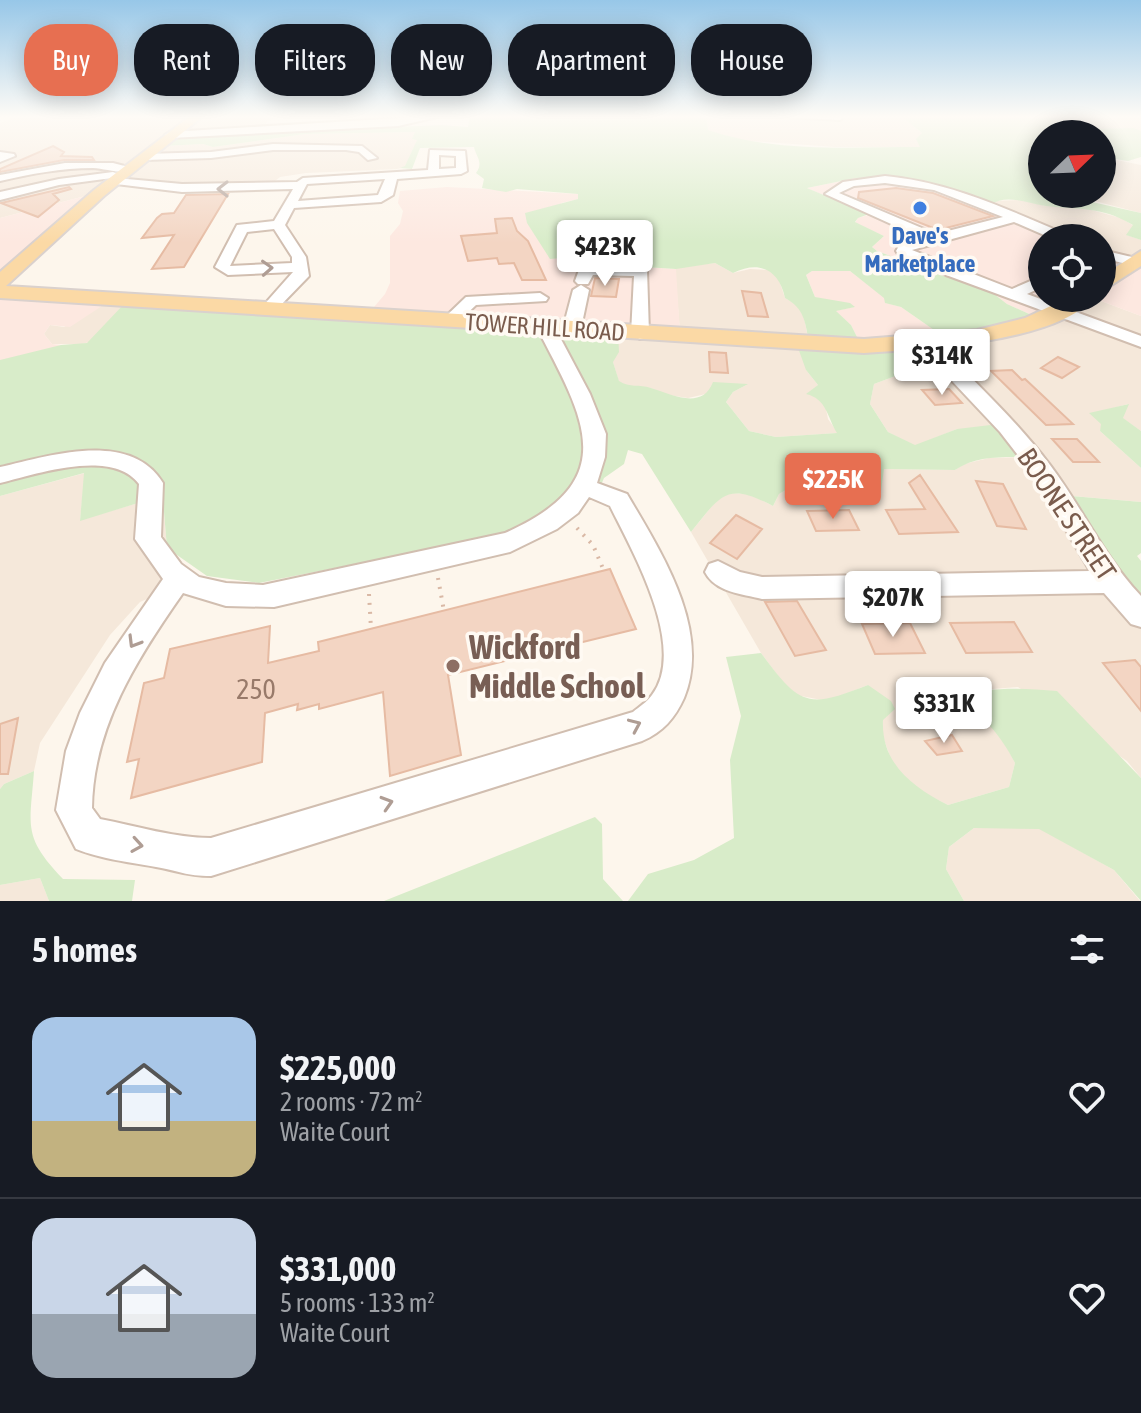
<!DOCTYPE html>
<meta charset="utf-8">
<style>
body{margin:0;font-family:"Asap Condensed",sans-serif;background:#242831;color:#f1f3f6;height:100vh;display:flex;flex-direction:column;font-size:30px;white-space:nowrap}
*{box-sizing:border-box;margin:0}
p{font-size:26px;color:#9ea1a6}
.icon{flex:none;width:44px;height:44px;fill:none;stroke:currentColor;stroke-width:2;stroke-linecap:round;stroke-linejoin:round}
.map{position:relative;height:901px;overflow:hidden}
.side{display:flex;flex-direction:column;background:#171b24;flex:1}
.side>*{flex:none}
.guide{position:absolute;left:24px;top:24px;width:1094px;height:72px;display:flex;gap:16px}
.needle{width:52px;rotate:67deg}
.fabs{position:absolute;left:1028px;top:120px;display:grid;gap:16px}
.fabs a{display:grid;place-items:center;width:88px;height:88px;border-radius:50%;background:#171b24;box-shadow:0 4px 20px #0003;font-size:40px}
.price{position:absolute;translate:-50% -68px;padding:0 18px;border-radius:8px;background:#fff;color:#222;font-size:26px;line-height:52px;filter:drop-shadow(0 2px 4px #0008)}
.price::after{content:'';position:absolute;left:50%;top:48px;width:24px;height:18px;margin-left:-12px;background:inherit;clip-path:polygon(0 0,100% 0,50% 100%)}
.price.selected{background:#e76f51;color:#fff}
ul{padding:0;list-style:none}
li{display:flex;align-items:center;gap:24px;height:200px;padding:0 32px}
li+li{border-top:2px solid #363941}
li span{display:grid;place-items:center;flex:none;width:224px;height:160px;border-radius:24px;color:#555}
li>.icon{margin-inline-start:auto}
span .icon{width:96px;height:96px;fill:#fffc;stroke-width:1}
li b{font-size:34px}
h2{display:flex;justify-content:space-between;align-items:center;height:96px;padding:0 32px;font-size:34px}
.pill{padding:0 28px;border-radius:32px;background:#171b24;box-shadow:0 4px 20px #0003;font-size:28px;line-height:72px}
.pill.selected{background:#e76f51;color:#fff}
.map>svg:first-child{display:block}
</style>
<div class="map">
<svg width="1141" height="901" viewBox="0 0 1141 901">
<rect width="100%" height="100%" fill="#fdf6ec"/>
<!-- residential -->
<path fill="#f5e8da" d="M15,117H280L267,121L262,134L162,140L93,194L0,218V123Z
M699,117H902L923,134L921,147H835L736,140L708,130L707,121Z
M1047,117H1141V131L1087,129Z
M416,132L418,139L405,167L397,169L306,173L280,177L270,185L171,186L124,178L162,146L203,144L213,147L305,134Z
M1102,157L1141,165V213L1087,199L1092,194H1102Z
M1021,200L1046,206H1077L1121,218L1134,226L1127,235L1141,240V263L1102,247V238H1078L990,205L994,201Z
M715,263L733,273L750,269L769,270L778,277L785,298L798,305L803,313L809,342L806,370L818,385L814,396L825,404L828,419L838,433L776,437L749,431L726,402L733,392L746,385L688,398L662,394L651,388L628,386L619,382L613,362L618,332L680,333L675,267Z
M1085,298H1093L1141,316V431L1122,418L1128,404L1110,409L1100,431L1141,468V502L1061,495L1141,614V778L1127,761L1018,687L980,690V713L1002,737L1015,763L1009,787L948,805L916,789L892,762L882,734L883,720L868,685L827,701L796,695L781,680L761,653L691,532L716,501L729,493L750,494L773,506L779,494L791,487L839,484L856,485L866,490L883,469L955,470L964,464L989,458L1029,457L957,429L915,446L888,432L870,404L874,384L925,365L933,348Z
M111,300H167L138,329L82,344H52L44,334L50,325L64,327Z
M85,473L80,520L138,503H153L164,512L167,548L163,592L140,602L110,635L40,743L34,771L4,784L0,789V496Z
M974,828H1039L1114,870L1140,901H964L946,869L949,847Z
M40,878L49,901H0V885Z"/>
<!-- commercial -->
<path fill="#fde8e0" d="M898,177L918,180L1078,238H1042V298H1085L1038,318L1007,304L994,294L877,251L872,247L884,236L855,223L858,218L868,215L807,188L856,178Z
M447,187L578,194L579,199L561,203L572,257L582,264L611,259L644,267L676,269L680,333L369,313L385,294L390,283V236L400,224L403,211L398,203L400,191Z
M93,194L0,274V218Z
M1102,247L1141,263V316L1093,298H1102Z
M812,271H850L885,298L886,303L901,307L947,339L861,345L851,325L835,311L854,307L815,297L806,275Z
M0,290L111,300L70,327L50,325L44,334L52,344L61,345L18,361L0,363Z"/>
<!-- green -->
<path fill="#d8ecc9" d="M470,117H699L707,120L708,130C774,153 851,147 920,147L916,139L922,133L902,117H1047L1087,129L1134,128L1141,131V157L1128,161L1102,157V134H1042V194H1092L1087,198L1092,202L1141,213V240L1126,235L1133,225C1101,206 1080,210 1046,206C1028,204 1007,193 990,205L918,180L898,177L856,178L807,188L869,214L858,218L855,222L884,236L872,247L877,251L994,294L1007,304L1038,318L947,339L901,307L885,303L884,298L850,271H812L806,275L815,297L850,303L855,307L836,311L851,325L861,345L926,344L951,368L925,365L874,384L870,404L888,432L915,445L957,429L999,424L1030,457C1005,457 976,455 955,470L884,469L881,491L839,484L791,487L779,494L773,506C726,481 721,495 691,532L642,454L628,450L624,464L604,478L598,492L547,532L421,556L385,558L259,583L207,576L167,548L164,512L153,503H138L80,521L84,473L0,496V360L61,345L87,343L125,303L618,332L619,352L613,362L619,381C630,388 639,384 651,388C671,394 702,411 713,382L748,384L733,392L726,402L749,431L776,437L837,433C827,417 827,399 806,394L818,385L806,370L797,345L809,342C805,321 804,308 785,298C779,270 760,260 733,273L715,263L676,269L644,267L611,259L582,264L572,257L550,259L527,223L525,213L578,199V194L517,189L506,192L482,188L484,179L476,173C484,162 476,157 474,147L420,148L412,169L400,168L405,166L417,140L412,139L415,132L305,134L213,147L203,144L162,146L171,140L213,135L441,125L468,127Z
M1129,404L1123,418L1141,431V468L1100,431L1101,424L1089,413Z
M1060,495L1141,502V553L1137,556L1141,561V614Z
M761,653C800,706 807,709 868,685L891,701L895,709L883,720C881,763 912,787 948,805L1009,787L1015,763C1000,734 984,716 956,698C989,686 1022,688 1057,691L1141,778V901L1114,870L1039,829L974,828L949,847L946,869L964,901H628L648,874L694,860L734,838L730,760L741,716L726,657Z
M34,771C30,827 22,836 63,879L135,880L132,901H49L40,878L0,885V789L4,784Z
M595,817L602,824L603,879L623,901H384Z"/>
<!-- building -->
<path fill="#f3d5c3" stroke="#e6bba3" stroke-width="2" d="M53,146L64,152L61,156L92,157L94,160H64L0,172V169Z
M69,187L71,189L53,194L59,200L38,217L1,203Z
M896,188L933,193L993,216L938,230L858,198L859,192Z
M228,194L184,267L152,269L174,235L142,238L157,218L162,214L174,213L186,195Z
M512,218L517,231L528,241L546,280H522L514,263L499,264L497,258L468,261L461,236L497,233L495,219Z
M595,278L619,279L616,297L591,296Z
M742,291L761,293L768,317L748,316Z
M709,352L726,353L728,373L710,372Z
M1058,357L1079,367L1062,378L1041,368Z
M1012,370L1022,380L1025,379L1073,424L1046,425L991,371Z
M949,389L962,403L935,405L922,390Z
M1052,439H1077L1099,462H1073Z
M920,475L958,532L899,534L886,510L925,509L909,483Z
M976,481L1003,484L1026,529L997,526Z
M849,510L859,530L816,531L807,511Z
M736,515L762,529L737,559L710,543Z
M610,569L636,629L448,675L461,755L390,776L383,692L319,709V704L297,710L298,704L265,713L262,762L131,798L139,759L127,762L144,683L164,678L170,649L270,626L268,663L319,651L318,642Z
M797,601L826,650L795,656L765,602Z
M1014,622L1032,652L966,653L950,623Z
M910,623L925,653L875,654L862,624Z
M1135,660L1141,667V711L1103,663Z
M18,718L8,774H0V724Z
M952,735L962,751L937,755L925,741Z"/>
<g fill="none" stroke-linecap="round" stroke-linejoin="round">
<defs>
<path id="minor" d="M416,117H437L398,126L170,138L165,135L170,132Z
M786,117H844L840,120Z
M273,144L362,146L377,158L368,160L359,152L346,150H273L211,158L145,160L140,157L145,154L211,152Z
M430,150L465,151L467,171L461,174L397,179L393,195L381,202L294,208L285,225L306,257L309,276L276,310L270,312L262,307L293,272L228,275L215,267L237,225L274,221L293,189L182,192L116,184L110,181L112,178L59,185L0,200V192L59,179L113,172L119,175L116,178L182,184L297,182L303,178L428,170ZM439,155L456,156V168L439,169ZM385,179L378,195L298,201L307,184ZM274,229L292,257V263L230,266L247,232Z
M0,152L14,154L15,156L0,162Z
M65,163H113L136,169C126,175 106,169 93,168C61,168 31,174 0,181V175Z
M885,176C951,182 1008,210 1068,235L1070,238H1051L1014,222L912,250L1012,289L1042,276V287L1027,294L1141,336V347L946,275L898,254L896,251L900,244L922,238L825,194L843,182ZM885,183L934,190L1003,217L936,234L839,193L854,186Z
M1102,250L1140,259L1141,264L1135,266L1102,258Z
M591,266L647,269L649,334L646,338L640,339L631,334L634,276L593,275L588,284H578L575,281L579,270Z
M581,285L589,290L581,328L572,333L566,332L563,328L573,290Z
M540,293L548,298L546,301L476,305L456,324L450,325L442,320L466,297Z
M545,321L554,326L590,394L606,434L605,457L597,483L627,494C661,552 712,630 684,698C675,718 663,732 642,741L211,876C186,876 179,871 156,867C129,862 101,859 76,849L56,810L66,751L80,713L105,663L163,579L135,539L139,484C112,448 37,474 0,483V467C49,456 130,429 163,483L161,537L181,564L199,577L226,583L263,585L505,533C625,480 583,417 536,326ZM589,497L610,506C632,551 688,647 652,695C647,702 639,707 633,712L211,838C174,838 137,826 100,819L92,808C93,727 138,657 183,593L226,606L274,607L510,552L557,529L578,513Z
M926,338L932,339C973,380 1015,419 1050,465C1082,507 1104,557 1141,596V627L1131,624L1104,593L762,599C742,594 715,592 705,572L709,564L718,561L740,572L762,577L1090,571L1035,477L1000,432L920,347L917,343L920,339Z"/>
<path id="major" d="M189,117H202L104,196L6,286L864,339L977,330L1025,318L1068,298H1093C1058,342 919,350 864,353L0,298V272L94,190Z
M1141,251V266L1102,291V276Z"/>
</defs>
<!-- minor casing -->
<use href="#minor" stroke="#d1beb0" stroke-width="4"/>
<!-- major casing -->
<use href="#major" stroke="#dad1cd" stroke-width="4"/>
<!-- path -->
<path stroke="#d9b8a5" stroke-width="4" stroke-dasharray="2 7" stroke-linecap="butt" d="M577,528L593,545L604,571
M438,578L444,611
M369,594L371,629"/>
<!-- minor -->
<use href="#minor" fill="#fff" fill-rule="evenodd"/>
<!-- major -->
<use href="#major" fill="#fbd9a5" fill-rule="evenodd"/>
</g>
<!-- one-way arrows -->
<defs><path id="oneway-chevron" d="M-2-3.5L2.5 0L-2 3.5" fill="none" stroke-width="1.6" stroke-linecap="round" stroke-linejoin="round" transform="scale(2)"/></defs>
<g stroke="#af9d94">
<use href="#oneway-chevron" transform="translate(223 189) rotate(-180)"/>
<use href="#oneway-chevron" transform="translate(267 268) rotate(-3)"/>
<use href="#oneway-chevron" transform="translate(134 642) rotate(121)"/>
<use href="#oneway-chevron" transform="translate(635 725) rotate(-24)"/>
<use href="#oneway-chevron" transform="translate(387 803) rotate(-17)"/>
<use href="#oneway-chevron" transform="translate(137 845) rotate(9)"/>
</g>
<!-- sky -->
<linearGradient id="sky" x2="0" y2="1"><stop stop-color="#97c7e8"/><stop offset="0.48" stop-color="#fefbf6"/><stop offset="1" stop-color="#fefbf6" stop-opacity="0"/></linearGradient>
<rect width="1141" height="243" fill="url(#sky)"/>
<!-- markers -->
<circle fill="#3f7fe0" stroke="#fffaf3" stroke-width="3" cx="920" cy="208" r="8"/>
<circle fill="#8d6e63" stroke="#fffaf3" stroke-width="3" cx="453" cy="666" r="8"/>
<g text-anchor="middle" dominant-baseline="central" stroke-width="7" stroke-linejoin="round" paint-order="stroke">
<!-- far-shop labels -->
<g font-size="24" font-weight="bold" fill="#366cbe" stroke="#fffaf3">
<text x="920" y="235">Dave's<tspan x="920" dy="28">Marketplace</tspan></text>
</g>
<!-- far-street labels -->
<g font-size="24" fill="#7a5c4d" stroke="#fffaf3">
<text transform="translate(545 327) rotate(4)">TOWER HILL ROAD</text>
</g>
<!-- street labels -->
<g font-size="28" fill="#7a5c4d" stroke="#fffaf3">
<text transform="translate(1067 514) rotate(56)">BOONE STREET</text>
</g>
<!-- near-number labels -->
<g font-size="28" fill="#987a6a">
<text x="256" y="689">250</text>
</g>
<!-- near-education labels -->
<g font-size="34" font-weight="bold" fill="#785e54" stroke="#fffaf3" text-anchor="start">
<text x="469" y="646">Wickford<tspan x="469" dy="39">Middle School</tspan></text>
</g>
</g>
</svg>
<div class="fabs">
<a><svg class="needle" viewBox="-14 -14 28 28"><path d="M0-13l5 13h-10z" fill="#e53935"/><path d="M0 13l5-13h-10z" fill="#9ea1a6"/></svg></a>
<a><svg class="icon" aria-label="locate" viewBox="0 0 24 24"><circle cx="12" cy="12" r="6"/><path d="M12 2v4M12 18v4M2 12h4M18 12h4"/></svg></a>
</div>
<b class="price" style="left:605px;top:288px">$423K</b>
<b class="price" style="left:942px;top:397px">$314K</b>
<b class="price selected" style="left:833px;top:521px">$225K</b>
<b class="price" style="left:893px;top:639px">$207K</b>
<b class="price" style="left:944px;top:745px">$331K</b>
<div class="guide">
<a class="pill selected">Buy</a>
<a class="pill">Rent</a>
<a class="pill">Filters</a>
<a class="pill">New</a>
<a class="pill">Apartment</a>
<a class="pill">House</a>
</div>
</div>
<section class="side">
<h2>5 homes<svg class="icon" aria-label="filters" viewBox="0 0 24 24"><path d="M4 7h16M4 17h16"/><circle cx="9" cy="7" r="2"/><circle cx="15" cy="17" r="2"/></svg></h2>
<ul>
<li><span style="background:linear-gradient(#a9c7e8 65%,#c2b280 0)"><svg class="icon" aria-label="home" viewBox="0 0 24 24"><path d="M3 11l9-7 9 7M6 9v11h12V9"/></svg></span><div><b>$225,000</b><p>2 rooms · 72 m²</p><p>Waite Court</p></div><svg class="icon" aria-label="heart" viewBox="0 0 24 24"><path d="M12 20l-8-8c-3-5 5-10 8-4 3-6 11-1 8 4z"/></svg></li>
<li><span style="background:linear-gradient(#c9d6e8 60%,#9aa5b1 0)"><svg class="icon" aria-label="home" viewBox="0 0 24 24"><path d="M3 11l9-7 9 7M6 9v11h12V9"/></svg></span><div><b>$331,000</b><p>5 rooms · 133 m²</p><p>Waite Court</p></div><svg class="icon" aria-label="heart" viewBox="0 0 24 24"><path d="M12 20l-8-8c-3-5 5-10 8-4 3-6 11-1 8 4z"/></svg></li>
</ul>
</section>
